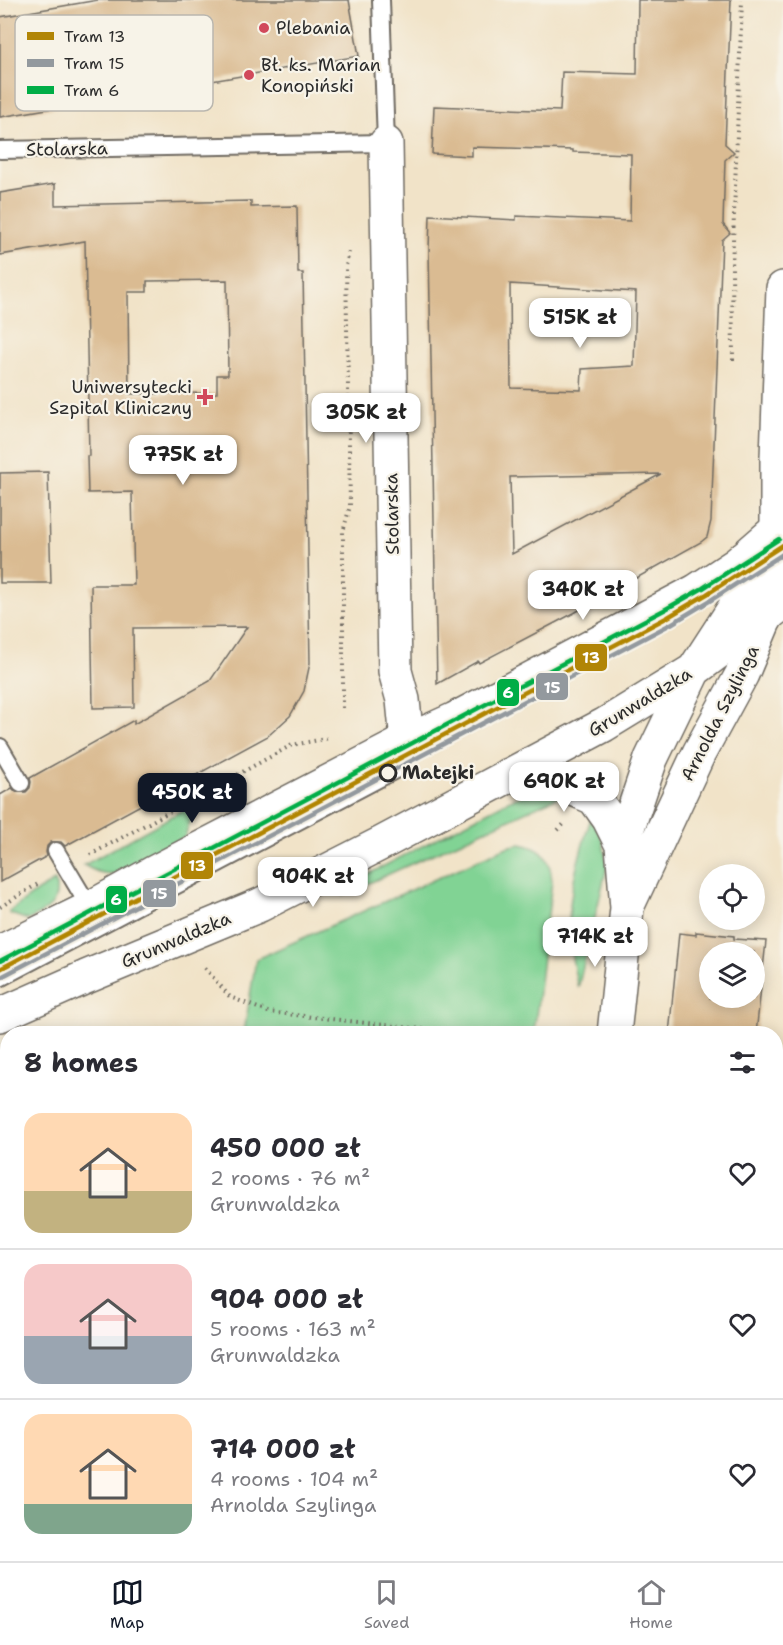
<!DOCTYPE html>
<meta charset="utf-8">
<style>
body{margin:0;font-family:"Shantell Sans",sans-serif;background:#f2f2f3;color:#2b2b33;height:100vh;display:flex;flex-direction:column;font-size:22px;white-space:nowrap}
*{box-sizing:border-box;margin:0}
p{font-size:20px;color:#7c7c81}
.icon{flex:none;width:33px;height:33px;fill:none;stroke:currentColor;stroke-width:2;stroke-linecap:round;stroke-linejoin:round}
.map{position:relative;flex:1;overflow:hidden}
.panel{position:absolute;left:0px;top:1026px;width:783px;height:536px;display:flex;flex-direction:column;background:#fff;border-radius:24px 24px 0 0;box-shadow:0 3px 15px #0003}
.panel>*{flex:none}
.fabs{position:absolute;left:699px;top:864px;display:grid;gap:12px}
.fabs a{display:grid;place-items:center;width:66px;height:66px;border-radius:50%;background:#fff;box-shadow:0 3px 15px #0003;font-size:30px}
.price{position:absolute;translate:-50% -51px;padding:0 14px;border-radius:12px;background:#fff;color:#222;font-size:20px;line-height:39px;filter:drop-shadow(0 2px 3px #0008)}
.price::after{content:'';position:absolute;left:50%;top:36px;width:18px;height:14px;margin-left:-9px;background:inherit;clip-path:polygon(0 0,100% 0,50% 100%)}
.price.current{background:#111827;color:#fff}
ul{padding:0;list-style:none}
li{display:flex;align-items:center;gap:18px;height:150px;padding:0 24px}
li+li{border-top:2px solid #e1e1e2}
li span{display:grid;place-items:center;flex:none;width:168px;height:120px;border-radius:18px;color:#555}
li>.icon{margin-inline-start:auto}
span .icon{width:72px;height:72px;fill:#fffc;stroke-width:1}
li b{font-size:26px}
h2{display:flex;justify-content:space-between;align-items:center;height:72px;padding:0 24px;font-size:26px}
.tabs{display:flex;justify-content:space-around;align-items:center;height:84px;border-top:2px solid #e1e1e2;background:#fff;font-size:16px;color:#7c7c81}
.tabs a{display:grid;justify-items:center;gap:3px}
.tabs .current{color:#111827}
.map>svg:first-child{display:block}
</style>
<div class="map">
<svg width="783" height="1561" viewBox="0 0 783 1561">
<rect width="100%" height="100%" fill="#f7f3e8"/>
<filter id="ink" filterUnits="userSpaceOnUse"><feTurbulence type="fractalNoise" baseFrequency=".0167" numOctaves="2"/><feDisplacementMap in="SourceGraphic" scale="12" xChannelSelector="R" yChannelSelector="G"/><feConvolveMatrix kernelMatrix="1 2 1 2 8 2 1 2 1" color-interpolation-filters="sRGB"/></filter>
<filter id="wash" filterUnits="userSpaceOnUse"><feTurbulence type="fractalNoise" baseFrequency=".008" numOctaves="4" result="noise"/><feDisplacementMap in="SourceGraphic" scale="24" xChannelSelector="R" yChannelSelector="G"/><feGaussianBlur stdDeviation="1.35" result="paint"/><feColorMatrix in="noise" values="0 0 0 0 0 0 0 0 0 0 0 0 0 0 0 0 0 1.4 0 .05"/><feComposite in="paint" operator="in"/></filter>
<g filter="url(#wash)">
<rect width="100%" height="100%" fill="#f1e3c8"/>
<!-- green -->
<path fill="#81d394" stroke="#567f60" stroke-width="1.5" d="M534,794L560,796L343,895L340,889L508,801L521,796Z
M192,805L194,809L185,837L123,872C108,876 97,873 84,865Z
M591,818L603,841L607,867L578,988C574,970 570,951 569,932C568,893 579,855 591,818Z
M520,844C543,848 550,857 552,881L534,1033H244L256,959L507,847Z
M55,881C61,905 46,911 28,920L11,914L9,912L39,890Z
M183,1554H328L324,1561H182Z
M371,1554H466L465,1561H368Z
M483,1554H527L526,1561H482Z"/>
<g id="blocks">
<!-- building -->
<path fill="#dabb92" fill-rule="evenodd" d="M98,0H349L359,56L0,117V17Z
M638,0H731L725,144L734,152L725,160L723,224L730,233L722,240L711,521L707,537L701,542L574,613L479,663L478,661L437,684L429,251L430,215L516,220V216L630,221L631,154L573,152V150L472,147V156L432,154L434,106L560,111L562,72L637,74ZM510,284L636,292L634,366L582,369L581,390L511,388ZM661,474L512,554L510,477Z
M55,184V205L251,201V207L297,206L298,273H303L310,663L304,691L290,716L268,736L65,846L61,842H51L47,846L46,852L47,856L0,882V795L12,788L16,792H26L30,788L31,782L30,778L134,720V724L210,681L247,627L133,628L134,707L93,708L91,585H134L132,492L88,493L87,456H89L85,241L0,255V193ZM227,280L228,375H217V393L129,394L128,292H147V281Z
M48,472L51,583H0V473Z
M696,932L734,936V939L766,941L756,1034H669L679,933L696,935ZM710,952H754V998H710Z"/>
</g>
</g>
<g filter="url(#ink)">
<use href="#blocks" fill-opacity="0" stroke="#706b62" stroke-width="1.5"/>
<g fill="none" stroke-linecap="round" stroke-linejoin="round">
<defs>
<path id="service" d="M0,150L386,143L381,0
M0,747L21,783
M56,851L90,908
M0,978L401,767L407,742
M171,1561L172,1554
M336,1561L339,1554"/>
<path id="minor" d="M386,143L395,671L403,700L407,741
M766,618L777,549V458L783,288"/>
<path id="tertiary" d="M509,775L549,779L594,798L609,819L622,845
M628,905L699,753L742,674L765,619
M0,952L90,908L153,873L407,741L455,719L696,591L737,564L783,524
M0,1015L86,977L260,905L382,843L604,725L694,670L783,603
M614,1034L627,908L622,845L651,759L694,670L746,590L769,544
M558,1561L559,1554"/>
</defs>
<!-- service casing -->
<use href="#service" stroke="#706b62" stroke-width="20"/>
<!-- minor casing -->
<use href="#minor" stroke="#706b62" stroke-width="36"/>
<!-- tertiary casing -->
<use href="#tertiary" stroke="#706b62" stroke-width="36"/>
<!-- path -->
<path stroke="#706b62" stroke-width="4" stroke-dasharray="1.5 4.5" stroke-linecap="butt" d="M733,360L732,268L742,0
M343,708V532L350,506L346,266L349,251
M558,830L564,824
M90,855L292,745L330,738
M0,907L41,882
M205,968L230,997L268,1012L466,1034
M0,1371C7,1395 4,1409 0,1433
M0,1546L8,1548
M474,1561L475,1554"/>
<!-- service -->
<use href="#service" stroke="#fff" stroke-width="16"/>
<!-- minor -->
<use href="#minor" stroke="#fff" stroke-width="33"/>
<!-- tertiary -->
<use href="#tertiary" stroke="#fff" stroke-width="33"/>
<defs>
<path id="tram-1" d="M0,969L668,617L707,594L783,545"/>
<path id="tram-2" d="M3,976L671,624L711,600L783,554"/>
<path id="tram-3" d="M0,961L664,610L703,588L779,539"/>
</defs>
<!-- tram-1 casing -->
<use href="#tram-1" stroke="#f7f3e8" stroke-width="9"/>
<!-- tram-2 casing -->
<use href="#tram-2" stroke="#f7f3e8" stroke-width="9"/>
<!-- tram-3 casing -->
<use href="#tram-3" stroke="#f7f3e8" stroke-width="9"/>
<!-- tram-1 -->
<use href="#tram-1" stroke="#b18506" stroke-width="4.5"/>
<!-- tram-2 -->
<use href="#tram-2" stroke="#93999e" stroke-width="4.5"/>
<!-- tram-3 -->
<use href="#tram-3" stroke="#00ad46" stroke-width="4.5"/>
</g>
</g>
<!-- markers -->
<g fill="#d1495b" stroke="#f7f3e8" stroke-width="2">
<circle cx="264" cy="28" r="6"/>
<circle cx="249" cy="75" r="6"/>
<path d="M202 388h6v6h6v6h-6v6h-6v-6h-6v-6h6z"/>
</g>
<circle fill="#f7f3e8" stroke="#2b2b2b" stroke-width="3" cx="388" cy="773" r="8"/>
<g text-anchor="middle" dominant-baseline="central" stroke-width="4.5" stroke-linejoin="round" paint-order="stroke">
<!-- poi labels -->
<g font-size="18" fill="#2b2b2b" stroke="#f7f3e8" text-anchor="start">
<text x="276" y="28">Plebania</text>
<text x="261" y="65">Bł. ks. Marian<tspan x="261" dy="21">Konopiński</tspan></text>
<text x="192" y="387" text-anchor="end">Uniwersytecki<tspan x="192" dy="21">Szpital Kliniczny</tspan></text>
</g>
<!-- street labels -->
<g font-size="18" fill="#2b2b2b" stroke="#f7f3e8">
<text transform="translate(67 149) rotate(-1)">Stolarska</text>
<text transform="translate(392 514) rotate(-91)">Stolarska</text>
<text transform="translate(640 702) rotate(-31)">Grunwaldzka</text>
<text transform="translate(720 713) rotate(-63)">Arnolda Szylinga</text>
<text transform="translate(176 940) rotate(-23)">Grunwaldzka</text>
</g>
<!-- stop labels -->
<g font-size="18" font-weight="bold" fill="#2b2b2b" stroke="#f7f3e8" text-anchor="start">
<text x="402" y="773">Matejki</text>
</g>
</g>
<!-- legend -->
<rect x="15" y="15" width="198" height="96" rx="9" fill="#f7f3e8" stroke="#bab7af" stroke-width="1.5"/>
<rect x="27" y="32" width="27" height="8" fill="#b18506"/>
<rect x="27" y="59" width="27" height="8" fill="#93999e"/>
<rect x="27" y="86" width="27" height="8" fill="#00ad46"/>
<g font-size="16" fill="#2b2b2b">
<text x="64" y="42">Tram 13</text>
<text x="64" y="69">Tram 15</text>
<text x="64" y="96">Tram 6</text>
</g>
<g stroke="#f7f3e8" stroke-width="2">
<rect x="574" y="643" width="34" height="29" rx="6" fill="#b18506"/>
<rect x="535" y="672" width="34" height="29" rx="6" fill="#93999e"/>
<rect x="496" y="678" width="24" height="29" rx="6" fill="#00ad46"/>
<rect x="180" y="851" width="34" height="29" rx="6" fill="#b18506"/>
<rect x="142" y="879" width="35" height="29" rx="6" fill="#93999e"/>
<rect x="105" y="885" width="23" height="29" rx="6" fill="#00ad46"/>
</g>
<g font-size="16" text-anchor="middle" font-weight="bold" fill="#fff">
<text x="591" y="663">13</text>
<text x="552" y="693">15</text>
<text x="508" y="698">6</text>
<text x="197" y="871">13</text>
<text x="159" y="899">15</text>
<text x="116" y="905">6</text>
</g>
</svg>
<div class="fabs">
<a><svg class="icon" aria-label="locate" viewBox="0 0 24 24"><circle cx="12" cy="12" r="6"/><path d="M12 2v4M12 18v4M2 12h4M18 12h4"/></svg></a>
<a><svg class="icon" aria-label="layers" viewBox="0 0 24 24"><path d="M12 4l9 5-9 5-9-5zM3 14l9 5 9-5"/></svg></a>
</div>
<b class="price" style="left:580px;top:349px">515K zł</b>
<b class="price" style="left:366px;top:444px">305K zł</b>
<b class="price" style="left:183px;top:486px">775K zł</b>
<b class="price" style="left:583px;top:621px">340K zł</b>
<b class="price" style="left:564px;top:813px">690K zł</b>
<b class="price current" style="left:192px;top:824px">450K zł</b>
<b class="price" style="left:313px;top:908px">904K zł</b>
<b class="price" style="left:595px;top:968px">714K zł</b>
<section class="panel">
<h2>8 homes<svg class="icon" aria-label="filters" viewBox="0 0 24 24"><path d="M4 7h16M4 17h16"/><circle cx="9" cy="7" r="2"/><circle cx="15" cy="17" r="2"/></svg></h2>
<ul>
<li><span style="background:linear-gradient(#ffd9b3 65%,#c2b280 0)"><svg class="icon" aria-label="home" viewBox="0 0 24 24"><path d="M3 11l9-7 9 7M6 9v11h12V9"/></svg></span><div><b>450 000 zł</b><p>2 rooms · 76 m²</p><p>Grunwaldzka</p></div><svg class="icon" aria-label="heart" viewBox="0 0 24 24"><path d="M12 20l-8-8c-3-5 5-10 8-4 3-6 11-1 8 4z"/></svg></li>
<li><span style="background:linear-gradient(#f6c9c9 60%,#9aa5b1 0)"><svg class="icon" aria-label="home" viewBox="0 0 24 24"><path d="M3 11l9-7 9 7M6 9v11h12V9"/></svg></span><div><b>904 000 zł</b><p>5 rooms · 163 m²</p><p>Grunwaldzka</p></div><svg class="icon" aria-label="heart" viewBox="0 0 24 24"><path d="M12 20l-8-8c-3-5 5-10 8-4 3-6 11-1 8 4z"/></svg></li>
<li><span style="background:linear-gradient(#ffd9b3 75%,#7fa58c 0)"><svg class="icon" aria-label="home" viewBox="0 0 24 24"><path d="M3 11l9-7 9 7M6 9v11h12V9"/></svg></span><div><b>714 000 zł</b><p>4 rooms · 104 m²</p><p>Arnolda Szylinga</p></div><svg class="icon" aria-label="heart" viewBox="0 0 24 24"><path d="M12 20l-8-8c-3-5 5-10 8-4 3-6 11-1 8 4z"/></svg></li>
</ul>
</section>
</div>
<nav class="tabs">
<a class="current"><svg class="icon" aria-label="map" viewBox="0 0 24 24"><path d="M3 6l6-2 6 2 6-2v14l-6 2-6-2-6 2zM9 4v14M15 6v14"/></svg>Map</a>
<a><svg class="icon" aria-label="saved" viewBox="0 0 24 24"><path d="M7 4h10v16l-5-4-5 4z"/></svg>Saved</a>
<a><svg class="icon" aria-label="home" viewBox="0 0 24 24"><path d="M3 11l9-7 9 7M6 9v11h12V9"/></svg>Home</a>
</nav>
